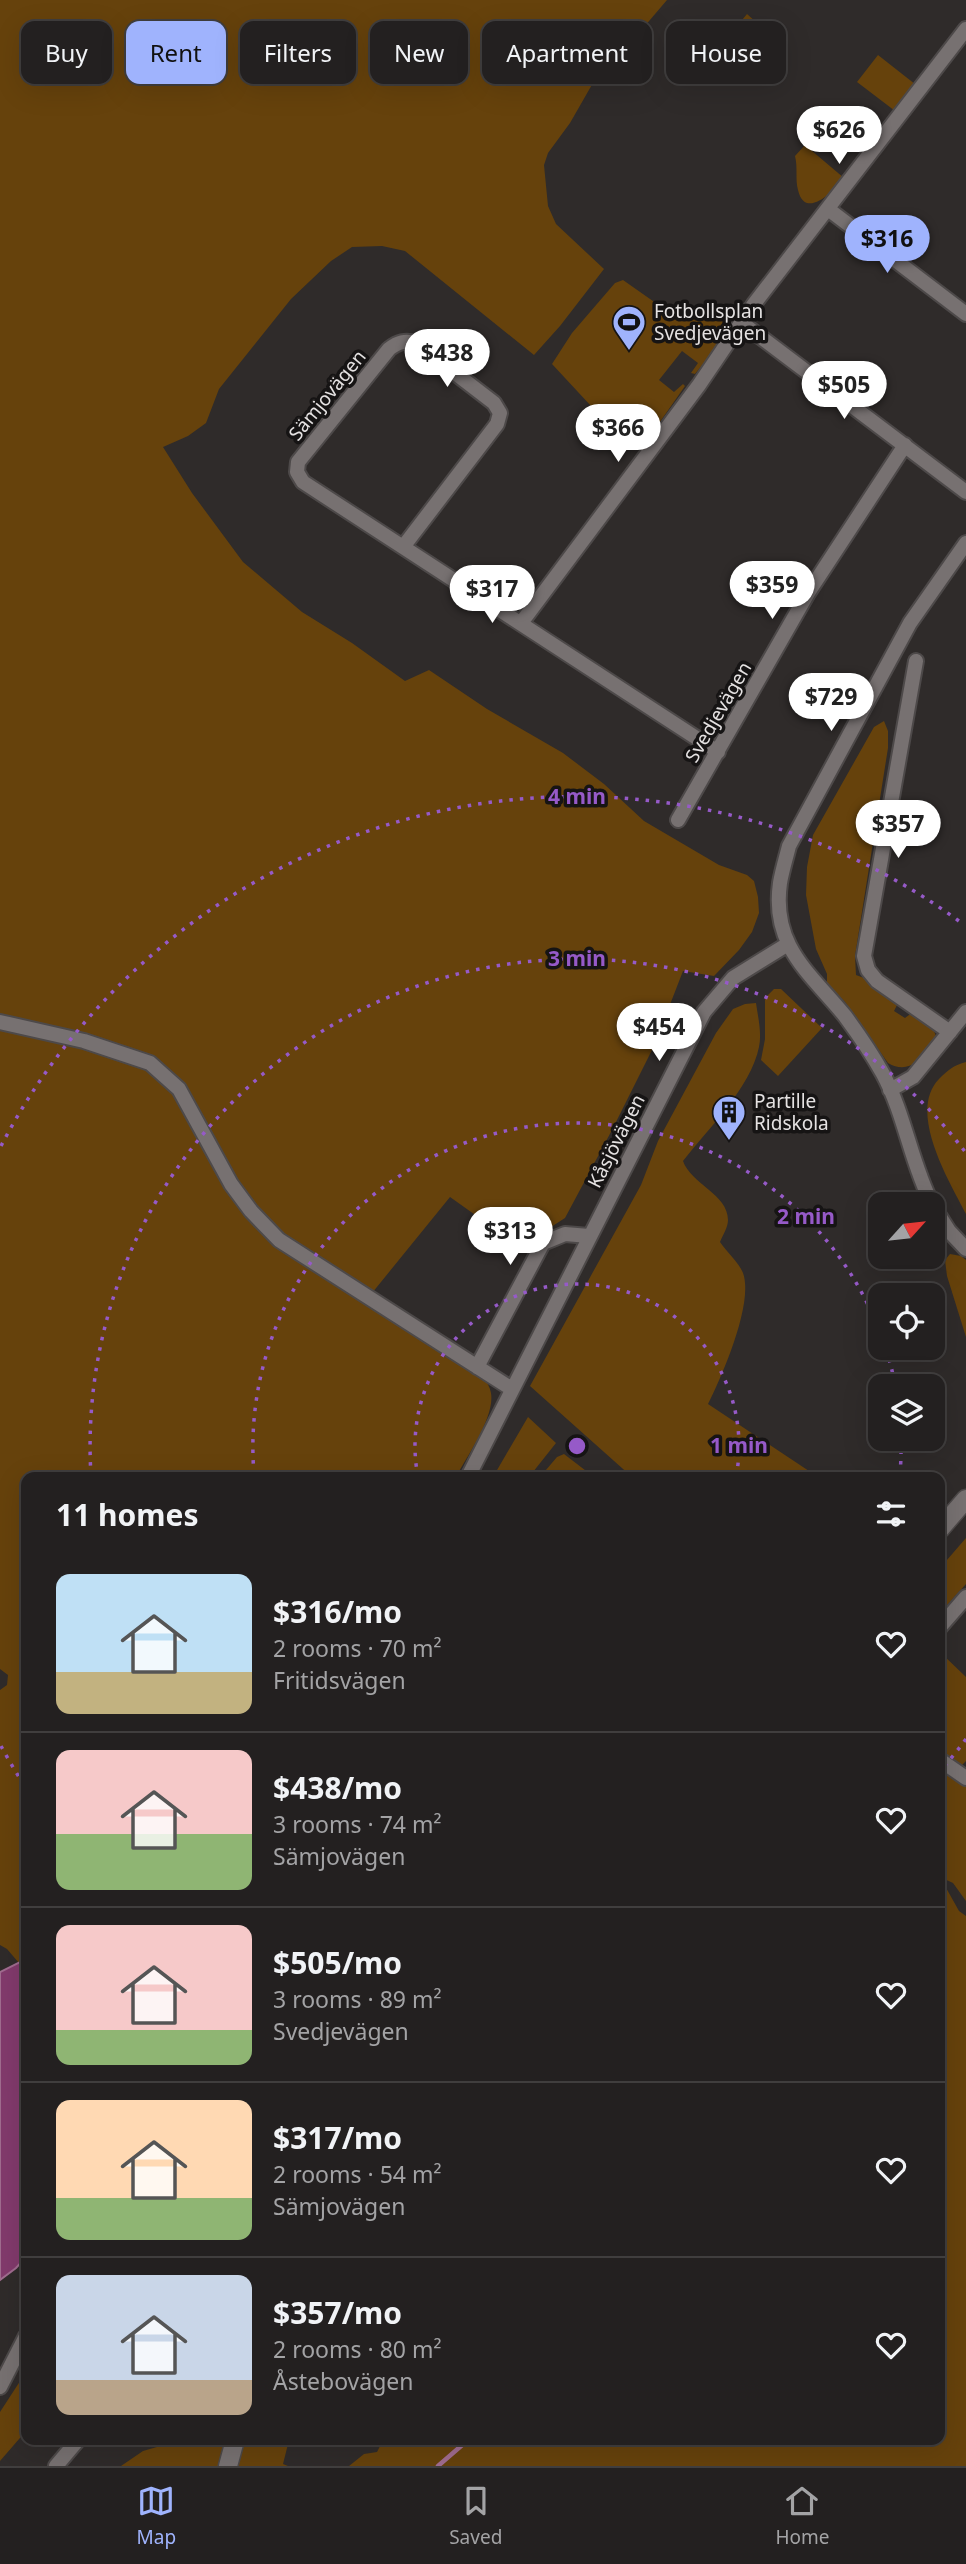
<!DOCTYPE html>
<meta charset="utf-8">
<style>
body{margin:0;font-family:"Noto Sans",sans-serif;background:#2b2829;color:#f1f3f6;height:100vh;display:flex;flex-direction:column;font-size:26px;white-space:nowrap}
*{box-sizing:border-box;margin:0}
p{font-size:23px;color:#a3a3a5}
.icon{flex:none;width:38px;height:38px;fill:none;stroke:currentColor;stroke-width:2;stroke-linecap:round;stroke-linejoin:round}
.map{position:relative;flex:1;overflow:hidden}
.details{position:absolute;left:21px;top:1472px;width:924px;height:973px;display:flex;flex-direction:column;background:#232020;border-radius:14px;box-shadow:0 7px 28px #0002,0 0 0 2px #403e3e}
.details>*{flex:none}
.guide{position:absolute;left:21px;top:21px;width:924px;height:63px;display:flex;gap:14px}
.needle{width:46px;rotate:63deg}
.tools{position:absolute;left:868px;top:1192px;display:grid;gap:14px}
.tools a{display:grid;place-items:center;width:77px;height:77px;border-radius:14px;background:#232020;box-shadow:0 7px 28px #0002,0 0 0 2px #403e3e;font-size:35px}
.price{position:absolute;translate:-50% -60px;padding:0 16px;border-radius:24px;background:#fff;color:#222;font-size:23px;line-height:46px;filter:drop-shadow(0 2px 4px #0008)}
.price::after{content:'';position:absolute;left:50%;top:42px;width:21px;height:16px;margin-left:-10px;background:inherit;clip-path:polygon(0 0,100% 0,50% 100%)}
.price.current{background:#9fb3fd;color:#111}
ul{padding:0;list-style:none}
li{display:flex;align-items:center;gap:21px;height:175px;padding:0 35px}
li+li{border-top:2px solid #403e3e}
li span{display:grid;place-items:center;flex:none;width:196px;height:140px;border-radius:14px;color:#555}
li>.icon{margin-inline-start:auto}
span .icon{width:84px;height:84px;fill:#fffc;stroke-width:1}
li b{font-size:30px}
h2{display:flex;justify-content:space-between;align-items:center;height:84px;padding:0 35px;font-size:30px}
.pill{padding:0 24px;border-radius:14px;background:#232020;box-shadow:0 7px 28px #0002,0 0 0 2px #403e3e;font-size:24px;line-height:63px}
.pill.current{background:#9fb3fd;color:#111}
.menu{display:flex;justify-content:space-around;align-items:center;height:98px;border-top:2px solid #403e3e;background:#232020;font-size:19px;color:#a3a3a5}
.menu a{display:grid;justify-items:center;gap:4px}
.menu .current{color:#9fb3fd}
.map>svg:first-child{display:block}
</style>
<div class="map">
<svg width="966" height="2466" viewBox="0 0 966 2466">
<rect width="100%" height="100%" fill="#2f2b2a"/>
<!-- green -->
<path fill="#66420c" d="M0,0H667L626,48L609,55L570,123L548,153L544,165L548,206L556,224L604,269L560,326L534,355L405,251L382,246L352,247L331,261L291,299L219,389L206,423L188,436L163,447L192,493L243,562L302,612L352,643L405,681L429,670L487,709L563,753L604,784L644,821L719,865L747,875L754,881L758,897L759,913L752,932L739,950L714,976L683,971L654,1046L612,1130L565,1218L520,1247L450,1197L368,1298L483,1377C487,1382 490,1387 491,1393C495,1417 467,1456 456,1477H26V1959L19,1963L7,1949L0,1945V1690L7,1685L8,1675L0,1669Z
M747,14L757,23L743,40L736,41L733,38V31Z
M878,55L920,88L899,114L857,82Z
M805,145L844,178C835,190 805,221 798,190C795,179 798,168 795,156Z
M623,280L660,306L735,324L695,374L691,373L698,363L682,351L659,380L674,392L683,384L685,386L655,429L640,438L591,406L552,364L572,333L615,283Z
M884,721L888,731V748L855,956L856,975L864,978L896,1000L897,1005L894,1011L905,1018L913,1012C925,1020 935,1026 937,1041C924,1056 910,1076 888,1063L845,1002L827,983V974L816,949L806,895L807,867L813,835L874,727Z
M774,989H781L822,1028L778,1076L761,1060L765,1039V998Z
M756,1003C758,1017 762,1033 759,1047C751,1087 708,1129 683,1161C691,1184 728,1194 728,1220C728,1227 723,1235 720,1242C727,1252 739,1263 743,1273C754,1303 722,1376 708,1404L818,1477H632L530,1386L641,1185L658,1141L716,1033L733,1009L745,1004Z
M966,1062V1214C949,1181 907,1112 939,1079C948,1070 954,1065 966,1062Z
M950,1254L961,1256L966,1260V1337L947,1276L945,1260Z
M528,1417L556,1443L529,1477H493Z
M564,1454L594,1477H540L557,1457Z
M966,1538V1584L940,1613V1568Z
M940,1652L966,1677V1761L961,1766L940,1751Z
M949,1773L966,1783V1901L953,1883L940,1877L959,1911L966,1916V2466H349L364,2454L377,2452L383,2440H940V1775Z
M26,2372V2431L0,2461V2412Z
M181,2440H289L283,2464L288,2466H121L143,2451Z"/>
<!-- water -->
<path fill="#823a6c" stroke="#a06c8f" stroke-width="2" d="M26,1959V2257L16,2268L0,2280V1972Z"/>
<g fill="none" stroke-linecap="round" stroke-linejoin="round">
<!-- stream -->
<path stroke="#a06c8f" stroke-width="4.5" d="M438,2466L468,2440"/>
<defs>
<path id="minor" d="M828,209L966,314
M742,323L966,492
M403,547L497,424L500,413L494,403L416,343C405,340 398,342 389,349L298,462L297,472L303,482L718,752
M521,623L699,385L754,304L966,29
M916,661L864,956L868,970L877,981L950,1032
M678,820L808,593L905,445
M0,1022L84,1041L150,1063L179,1089L231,1184L251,1211L279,1240L512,1389
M890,1090L913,1077L966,1012
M932,1204C911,1163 905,1115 883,1074C872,1054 859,1035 845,1016C810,973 771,946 780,883C782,871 786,858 789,846L910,623L966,543
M933,1206L949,1231L966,1249
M477,1367L543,1243L565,1234L589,1236
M468,1477L704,1012L733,978L788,944
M940,1627L966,1597
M940,1760L966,1778
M0,2387L26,2336
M56,2466L78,2440"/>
<path id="tertiary" d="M940,1529L966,1499
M228,2466L235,2440"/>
</defs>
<!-- minor casing -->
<use href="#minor" stroke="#4d4949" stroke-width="18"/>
<!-- tertiary casing -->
<use href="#tertiary" stroke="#4d4949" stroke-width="21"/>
<!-- minor -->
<use href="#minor" stroke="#777171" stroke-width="14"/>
<!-- tertiary -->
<use href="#tertiary" stroke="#777171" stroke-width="18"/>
</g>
<!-- distance rings -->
<g fill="none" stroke="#965ac8" stroke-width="3.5" stroke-dasharray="3.5 7">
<path d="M418 1477A162 162 0 1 1 736 1477"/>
<path d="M254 1474A324 324 0 0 1 879 1330M886 1349A324 324 0 0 1 895 1384M901 1440A324 324 0 0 1 900 1474"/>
<path d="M966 1739A487 487 0 0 1 942 1769M91 1476A487 487 0 0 1 966 1153"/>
<path d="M24 1785A649 649 0 0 1 1 1746M1 1146A649 649 0 0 1 963 924"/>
</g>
<!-- icons -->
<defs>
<symbol id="stadium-pin" viewBox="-11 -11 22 30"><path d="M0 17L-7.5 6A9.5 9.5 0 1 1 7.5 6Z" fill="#9fb3fd" stroke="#161414"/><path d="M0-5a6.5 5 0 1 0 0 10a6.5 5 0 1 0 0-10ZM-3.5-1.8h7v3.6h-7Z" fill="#111"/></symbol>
<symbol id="building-pin" viewBox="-11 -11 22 30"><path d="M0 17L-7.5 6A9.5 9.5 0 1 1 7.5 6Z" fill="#9fb3fd" stroke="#161414"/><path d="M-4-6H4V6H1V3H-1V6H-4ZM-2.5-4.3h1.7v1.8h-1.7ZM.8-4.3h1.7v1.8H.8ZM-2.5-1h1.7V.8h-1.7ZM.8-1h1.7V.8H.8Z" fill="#111"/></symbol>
</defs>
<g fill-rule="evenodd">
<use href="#stadium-pin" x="610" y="303" width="38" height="52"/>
<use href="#building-pin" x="710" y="1093" width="38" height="52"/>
</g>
<g text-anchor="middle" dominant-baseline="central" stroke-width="7" stroke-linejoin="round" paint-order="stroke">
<!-- poi labels -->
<g font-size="19" fill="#e5e2e2" stroke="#161414" text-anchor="start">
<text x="654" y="311">Fotbollsplan<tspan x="654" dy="22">Svedjevägen</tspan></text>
<text x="754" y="1101">Partille<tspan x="754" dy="22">Ridskola</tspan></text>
</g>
<!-- street labels -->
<g font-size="19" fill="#e5e2e2" stroke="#161414">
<text transform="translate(327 395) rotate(-51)">Sämjovägen</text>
<text transform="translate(718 712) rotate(-60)">Svedjevägen</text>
<text transform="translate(616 1141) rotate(-63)">Kåsjövägen</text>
</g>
</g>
<circle cx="577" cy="1446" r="10" fill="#965ac8" stroke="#161414" stroke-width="3.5"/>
<g font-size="21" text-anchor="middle" font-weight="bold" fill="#965ac8" stroke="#161414" stroke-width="7" stroke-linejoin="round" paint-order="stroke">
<text x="577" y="804">4 min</text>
<text x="577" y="966">3 min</text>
<text x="806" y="1224">2 min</text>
<text x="739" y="1453">1 min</text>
</g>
</svg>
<div class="tools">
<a><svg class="needle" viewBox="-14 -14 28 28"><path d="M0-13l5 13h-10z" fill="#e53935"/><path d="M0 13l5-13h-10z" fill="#a3a3a5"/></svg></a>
<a><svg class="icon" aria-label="locate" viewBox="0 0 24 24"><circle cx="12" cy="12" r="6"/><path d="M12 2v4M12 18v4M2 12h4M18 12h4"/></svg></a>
<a><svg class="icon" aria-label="layers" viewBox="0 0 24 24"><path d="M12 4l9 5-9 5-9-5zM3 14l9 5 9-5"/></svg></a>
</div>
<b class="price" style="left:839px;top:166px">$626</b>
<b class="price current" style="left:887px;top:275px">$316</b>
<b class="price" style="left:447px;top:389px">$438</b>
<b class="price" style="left:844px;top:421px">$505</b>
<b class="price" style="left:618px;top:464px">$366</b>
<b class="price" style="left:772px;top:621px">$359</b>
<b class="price" style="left:492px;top:625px">$317</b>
<b class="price" style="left:831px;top:733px">$729</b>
<b class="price" style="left:898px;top:860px">$357</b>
<b class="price" style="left:659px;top:1063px">$454</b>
<b class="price" style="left:510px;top:1267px">$313</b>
<div class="guide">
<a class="pill">Buy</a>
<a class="pill current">Rent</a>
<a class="pill">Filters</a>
<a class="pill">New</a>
<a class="pill">Apartment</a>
<a class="pill">House</a>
</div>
<section class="details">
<h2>11 homes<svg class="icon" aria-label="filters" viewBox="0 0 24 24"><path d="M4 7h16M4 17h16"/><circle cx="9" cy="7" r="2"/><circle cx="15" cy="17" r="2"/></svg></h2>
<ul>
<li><span style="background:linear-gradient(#bfe0f5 70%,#c2b280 0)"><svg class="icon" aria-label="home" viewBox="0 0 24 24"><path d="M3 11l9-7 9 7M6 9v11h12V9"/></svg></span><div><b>$316/mo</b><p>2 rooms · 70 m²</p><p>Fritidsvägen</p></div><svg class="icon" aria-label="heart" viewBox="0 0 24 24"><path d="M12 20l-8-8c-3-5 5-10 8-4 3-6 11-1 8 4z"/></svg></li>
<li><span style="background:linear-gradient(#f6c9c9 60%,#8fb573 0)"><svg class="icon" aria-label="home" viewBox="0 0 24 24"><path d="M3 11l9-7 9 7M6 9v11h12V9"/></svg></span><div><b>$438/mo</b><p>3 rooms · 74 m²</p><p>Sämjovägen</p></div><svg class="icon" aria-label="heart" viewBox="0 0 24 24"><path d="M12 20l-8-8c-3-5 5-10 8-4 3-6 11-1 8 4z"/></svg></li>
<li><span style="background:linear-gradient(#f6c9c9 75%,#8fb573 0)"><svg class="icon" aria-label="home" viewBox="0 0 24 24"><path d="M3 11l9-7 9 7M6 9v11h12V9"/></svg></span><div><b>$505/mo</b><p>3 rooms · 89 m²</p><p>Svedjevägen</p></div><svg class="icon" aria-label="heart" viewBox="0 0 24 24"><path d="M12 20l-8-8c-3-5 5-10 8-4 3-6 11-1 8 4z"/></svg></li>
<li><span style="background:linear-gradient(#ffd9b3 70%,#8fb573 0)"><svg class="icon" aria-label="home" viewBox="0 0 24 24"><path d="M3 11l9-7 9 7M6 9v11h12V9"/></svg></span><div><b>$317/mo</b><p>2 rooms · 54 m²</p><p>Sämjovägen</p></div><svg class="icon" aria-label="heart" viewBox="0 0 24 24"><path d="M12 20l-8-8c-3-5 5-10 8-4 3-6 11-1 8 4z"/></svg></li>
<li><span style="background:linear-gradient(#c9d6e8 75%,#b9a48a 0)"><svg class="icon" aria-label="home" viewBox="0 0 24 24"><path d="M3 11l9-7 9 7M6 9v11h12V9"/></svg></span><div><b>$357/mo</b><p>2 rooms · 80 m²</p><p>Åstebovägen</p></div><svg class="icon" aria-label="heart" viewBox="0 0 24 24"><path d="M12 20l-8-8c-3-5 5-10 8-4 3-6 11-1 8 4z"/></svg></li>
</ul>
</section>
</div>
<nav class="menu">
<a class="current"><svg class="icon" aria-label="map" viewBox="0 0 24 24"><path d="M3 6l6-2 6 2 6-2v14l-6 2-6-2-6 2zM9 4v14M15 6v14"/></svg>Map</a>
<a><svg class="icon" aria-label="saved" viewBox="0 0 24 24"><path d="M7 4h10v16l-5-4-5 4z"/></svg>Saved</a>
<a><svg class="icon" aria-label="home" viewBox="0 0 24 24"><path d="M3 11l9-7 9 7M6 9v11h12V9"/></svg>Home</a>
</nav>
